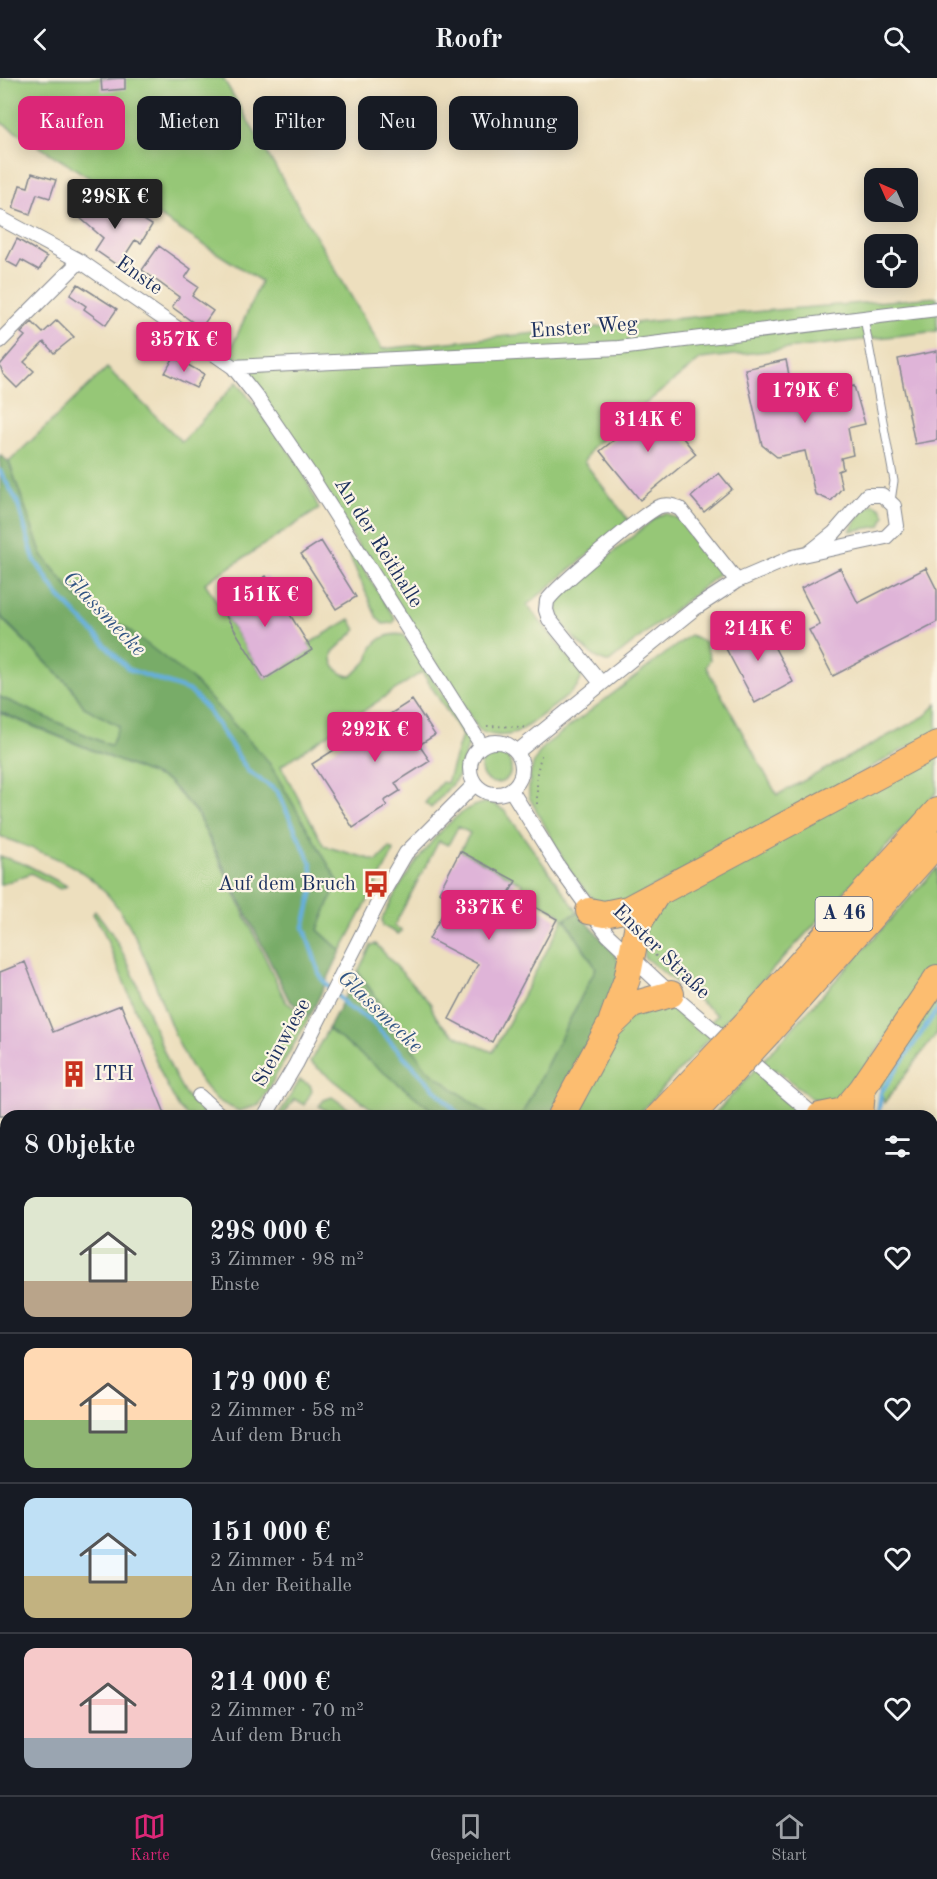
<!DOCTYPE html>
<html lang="de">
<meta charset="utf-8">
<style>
body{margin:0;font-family:"Old Standard TT",serif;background:#242831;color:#f1f3f6;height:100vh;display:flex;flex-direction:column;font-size:22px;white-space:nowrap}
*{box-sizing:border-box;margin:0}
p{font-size:20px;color:#9ea1a6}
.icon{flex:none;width:33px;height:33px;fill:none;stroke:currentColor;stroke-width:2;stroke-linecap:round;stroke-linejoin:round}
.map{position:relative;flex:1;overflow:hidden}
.panel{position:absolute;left:0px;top:1032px;width:938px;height:686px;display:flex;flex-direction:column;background:#171b24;border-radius:18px 18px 0 0;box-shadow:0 3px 15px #0003}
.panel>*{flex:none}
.top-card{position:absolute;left:18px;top:18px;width:600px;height:54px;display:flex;gap:12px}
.needle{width:39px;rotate:315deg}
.fabs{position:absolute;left:864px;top:90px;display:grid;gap:12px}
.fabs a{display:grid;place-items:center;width:54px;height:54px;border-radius:12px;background:#171b24;box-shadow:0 3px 15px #0003;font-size:30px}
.price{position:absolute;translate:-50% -51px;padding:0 14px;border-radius:6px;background:#db2777;color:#fff;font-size:20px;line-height:39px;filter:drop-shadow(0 2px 3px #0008)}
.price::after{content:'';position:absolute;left:50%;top:36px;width:18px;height:14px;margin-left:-9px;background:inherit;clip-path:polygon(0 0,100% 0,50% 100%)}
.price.current{background:#222;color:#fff}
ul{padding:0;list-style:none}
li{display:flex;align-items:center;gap:18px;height:150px;padding:0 24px}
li+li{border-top:2px solid #363941}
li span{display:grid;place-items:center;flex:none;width:168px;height:120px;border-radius:12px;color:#555}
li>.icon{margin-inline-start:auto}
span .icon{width:72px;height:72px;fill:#fffc;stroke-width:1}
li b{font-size:26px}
h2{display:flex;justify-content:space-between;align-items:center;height:72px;padding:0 24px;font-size:26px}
.tag{padding:0 21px;border-radius:12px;background:#171b24;box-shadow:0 3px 15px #0003;font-size:21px;line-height:54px}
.tag.current{background:#db2777;color:#fff}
header{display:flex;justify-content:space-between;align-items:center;height:78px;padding:0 24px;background:#171b24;font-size:27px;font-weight:700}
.tab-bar{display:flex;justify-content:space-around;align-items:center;height:84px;border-top:2px solid #363941;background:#171b24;font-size:16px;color:#9ea1a6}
.tab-bar a{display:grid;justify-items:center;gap:3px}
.tab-bar .current{color:#db2777}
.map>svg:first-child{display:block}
</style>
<header><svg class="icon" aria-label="back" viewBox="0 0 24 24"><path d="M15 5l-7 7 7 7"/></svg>Roofr<svg class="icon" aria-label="search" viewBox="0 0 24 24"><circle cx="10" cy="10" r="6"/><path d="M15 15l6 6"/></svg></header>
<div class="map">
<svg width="937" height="1717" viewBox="0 0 937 1717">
<rect width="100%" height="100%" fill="#fcf5e5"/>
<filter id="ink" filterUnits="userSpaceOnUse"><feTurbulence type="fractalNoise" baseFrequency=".0167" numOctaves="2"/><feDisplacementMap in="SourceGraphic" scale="12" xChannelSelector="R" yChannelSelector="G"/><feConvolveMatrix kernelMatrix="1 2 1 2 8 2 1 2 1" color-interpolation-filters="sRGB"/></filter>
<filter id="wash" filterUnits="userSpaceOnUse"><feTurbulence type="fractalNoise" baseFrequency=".008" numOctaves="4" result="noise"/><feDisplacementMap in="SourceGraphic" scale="24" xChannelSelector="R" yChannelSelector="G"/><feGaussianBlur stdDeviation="1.35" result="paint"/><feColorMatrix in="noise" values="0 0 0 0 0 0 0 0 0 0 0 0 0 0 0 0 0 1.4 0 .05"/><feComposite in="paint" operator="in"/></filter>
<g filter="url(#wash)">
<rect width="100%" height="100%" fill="#eddfbe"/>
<!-- green -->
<path fill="#96c777" stroke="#587b6a" stroke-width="1.5" d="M0,0H223L382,271L703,238L937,219V253L701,281L592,369L584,384L629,443L527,527L575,587L582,597C581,604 578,608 573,613C567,619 520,654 516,655C505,659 488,658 479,652L246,296L247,282L228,278L261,203L132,121L125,129L98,105L0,44Z
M107,290L182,364L237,304L301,389L319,431L205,505L265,601L311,572L308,566L350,541L356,552L333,574C329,586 339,598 352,598L369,581C370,563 387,554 404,557L471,659L458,699L431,730L425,725L442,704L447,705L462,657L422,594L281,688L324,768L377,783L390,770L394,773L341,873L318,852L130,553L76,519L42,477L9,384Z
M874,426L881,430L885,437L881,448L850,453L863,431Z
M665,435L682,442L718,488V497L609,584C593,584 556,546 557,529C558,521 565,515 570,510L655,440Z
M343,457L395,541L393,545L383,546L377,540L341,458Z
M0,535L3,542L71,609L84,629L119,648L111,668L0,619Z
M690,557L705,564L710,581L706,589L777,717L925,638L937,626V653L627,824L597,826L571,795L529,719C528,698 532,679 548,665Z
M0,635L168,703L197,736L286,924L309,940L259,1027L239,1033C231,1029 221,1026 215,1020C155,959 159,856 91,801C65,780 31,771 0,758Z
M937,674V714L637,1038H569L614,953L641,929L667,927L701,955L717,937L644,879V850L666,820Z
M481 690a15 15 0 1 1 30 0a15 15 0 1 1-30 0Z
M484,725H492L505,733L578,834L565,841L596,890L521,1038H490L427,991L358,894L371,867L376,866L431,926C436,953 470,965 493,974L563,842L559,835L519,814L523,806L460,773L470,755L458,749L448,767L439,763L394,848L402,853L398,856L383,848L382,841C398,808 445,731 484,725Z
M0,778L27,787L67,808L60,811L31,795L0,807Z
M937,790V885L840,1027L811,1020L776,991L764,1004L804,1038H713Z
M95,833C135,879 148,944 175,998L185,1016L206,1038H187L179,1030L163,1000L102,850L93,836Z
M937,912V955L884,1025L878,999Z
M328,951L440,1038H381L310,984Z
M300,1002L310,1007L312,1013L304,1027L294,1021L283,1038H278Z
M332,1019L359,1038H335L319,1028L324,1022Z
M0,1301L6,1307V1356L0,1351Z
M932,1330L937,1335V1468L932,1463Z
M6,1413V1507L0,1502V1420Z
M932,1482L937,1487V1560L932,1566Z
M6,1630V1712H15L10,1717H0V1637Z
M430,1712H481L476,1717H426Z"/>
<!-- forest -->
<path fill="#78ac68" stroke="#4a6e63" stroke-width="1.5" d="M0,377L9,384L42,477L76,519L130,553L192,601L268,683L338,803L318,852L341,873L310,938L289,922L197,735L168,703L0,634V619L111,668L119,648L84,629L71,609L3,541L0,535Z
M578,834L614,875L621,887V903L550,1038H521L596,890L565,841Z
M358,894L427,991L490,1038H440L328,951Z"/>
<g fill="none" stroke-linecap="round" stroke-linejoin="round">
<!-- stream -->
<path stroke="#65afdd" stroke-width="4.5" d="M0,393L17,423L34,481L58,517L128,591L190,613L207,631L248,693L277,713L311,785L314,808L304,849L321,900L348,929L370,942L460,1038
M878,1038L881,1014L937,932
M932,1357L937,1362"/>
</g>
<g id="blocks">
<!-- building -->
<path fill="#dfb4d8" d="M125,0V11L102,13L101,1Z
M38,48H75V64L38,65Z
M32,95L56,102L50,120L37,116L30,136L13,130L20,107L28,109Z
M101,114L127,137L129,133L152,147L141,165L135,162L124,179L133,186L127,194L95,172L103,160L79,139Z
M17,161L47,179L39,192L21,182L17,189L6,183Z
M159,168L191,191L185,200L198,209L192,218L213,233L201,250L172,229L179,219L142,192Z
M78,206L117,231L106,247L84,231L86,228L70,217Z
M57,242L74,259L54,275L44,264L24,284L34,293L17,310L3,296L0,287L25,258L21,255L32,244L43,255Z
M937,273V362L915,366L898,281Z
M174,279L204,296L196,310L165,295Z
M786,282L794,322L854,308L865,346L848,350L853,377L841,380L843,391L838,393L842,410L831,423L815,416L805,373L777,379L762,367L745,291Z
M657,328L696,376L640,422L600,373Z
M719,395L732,411L704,434L691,419Z
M321,463L356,519L336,531L301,476Z
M840,490L858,525L926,490L937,512V544L833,598L809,552L820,547L801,510Z
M266,498L312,572L265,601L219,527Z
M761,544L793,604L755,625L723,565Z
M412,622L435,657L419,667L430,683L395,705L400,713L384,723L387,728L353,750L312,686Z
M460,773L516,803L509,815L557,841L492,964L449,941L478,886L429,861L451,820L439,814Z
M25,884L53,954L121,927L166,1038H0V894Z"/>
</g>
</g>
<g filter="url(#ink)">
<use href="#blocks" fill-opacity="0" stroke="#84878e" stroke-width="1.5"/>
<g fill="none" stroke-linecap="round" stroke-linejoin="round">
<defs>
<path id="service" d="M864,240L894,403L891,423"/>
<path id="minor" d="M0,140L80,183L233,289L257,319L311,398L482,668
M0,263L80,183
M233,289L619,270L937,231
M601,605L549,541L546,532L547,523C557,508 642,437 658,429C666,426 673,427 680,431L737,503
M470 690a26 26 0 1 1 52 0a26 26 0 1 1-52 0Z
M517,674L694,531L737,503L793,479L886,459L897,448L894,428L882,417H867L834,455L809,475
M511,712L558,788L608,857L671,916L815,1038
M199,1018L221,1038
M265,1038L296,986L385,811L406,775L475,706
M932,1151L937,1157
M0,1235L6,1243
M932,1710L937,1714"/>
<path id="motorway" d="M589,833L604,836L628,831L937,666
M752,939L937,733
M612,942L627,901L638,846L656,817
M769,954L937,765
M561,1038L609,949L632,927L671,916
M659,1038L705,989
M691,1038L722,1005
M820,1038L844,1033L862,1011
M860,1038L862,1011L937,900
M34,1717L39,1712
M65,1717L70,1712"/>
</defs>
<!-- service casing -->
<use href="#service" stroke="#84878e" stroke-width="9"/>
<!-- minor casing -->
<use href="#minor" stroke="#84878e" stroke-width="16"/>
<!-- motorway casing -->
<use href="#motorway" stroke="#84878e" stroke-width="28"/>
<!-- path -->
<path stroke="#84878e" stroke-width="2" stroke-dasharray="1.5 4.5" stroke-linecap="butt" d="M487,648L523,649L525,652
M537,726V695L542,673
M652,872L660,885"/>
<!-- service -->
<use href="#service" stroke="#fff" stroke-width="7"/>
<!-- minor -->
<use href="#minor" stroke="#fff" stroke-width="14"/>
<!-- motorway -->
<use href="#motorway" stroke="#fcbd6f" stroke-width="26"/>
<defs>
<path id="motorway-bridge" d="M705,989L752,939
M722,1005L769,954"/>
</defs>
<!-- motorway-bridge casing -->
<use href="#motorway-bridge" stroke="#84878e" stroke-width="28" stroke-linecap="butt"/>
<!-- motorway-bridge -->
<use href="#motorway-bridge" stroke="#fcbd6f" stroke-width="26"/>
</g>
</g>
<!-- icons -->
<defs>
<symbol id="bus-bare" viewBox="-9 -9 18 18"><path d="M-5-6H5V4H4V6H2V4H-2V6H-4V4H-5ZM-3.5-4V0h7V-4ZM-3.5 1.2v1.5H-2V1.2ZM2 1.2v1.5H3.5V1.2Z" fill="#c8321e" stroke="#fcf5e5" stroke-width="2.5" paint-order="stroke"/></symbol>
<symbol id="building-bare" viewBox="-9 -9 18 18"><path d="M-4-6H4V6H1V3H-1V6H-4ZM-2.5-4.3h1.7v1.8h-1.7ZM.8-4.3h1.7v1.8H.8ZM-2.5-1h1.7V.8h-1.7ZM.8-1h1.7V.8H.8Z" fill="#c8321e" stroke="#fcf5e5" stroke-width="2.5" paint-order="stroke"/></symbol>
</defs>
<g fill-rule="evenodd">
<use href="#bus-bare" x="357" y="787" width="38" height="38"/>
<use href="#building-bare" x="55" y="977" width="38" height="38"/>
</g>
<g text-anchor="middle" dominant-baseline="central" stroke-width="4.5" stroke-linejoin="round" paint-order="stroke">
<!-- shield labels -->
<rect fill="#fcf5e5" stroke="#5e6a86" stroke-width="1.5" x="815.5" y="819" width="57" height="34" rx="4.5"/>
<g font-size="20" font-weight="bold" fill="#1b2f5e">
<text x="844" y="836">A 46</text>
</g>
<!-- street labels -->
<g font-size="21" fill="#1b2f5e" stroke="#fcf5e5">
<text transform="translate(139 198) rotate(35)">Enste</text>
<text transform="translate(584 250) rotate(-4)">Enster Weg</text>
<text transform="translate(378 465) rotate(58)">An der Reithalle</text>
<text transform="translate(661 874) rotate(44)">Enster Straße</text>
<text transform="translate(282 965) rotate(-61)">Steinwiese</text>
</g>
<!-- poi labels -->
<g font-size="21" fill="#1b2f5e" stroke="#fcf5e5" text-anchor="end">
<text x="356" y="806">Auf dem Bruch</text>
<text x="94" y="996" text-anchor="start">ITH</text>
</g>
<!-- water labels -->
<g font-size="22" font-style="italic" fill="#315584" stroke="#fcf5e5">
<text transform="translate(104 536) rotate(46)">Glassmecke</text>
<text transform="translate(380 934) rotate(44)">Glassmecke</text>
</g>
</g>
</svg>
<div class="fabs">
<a><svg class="needle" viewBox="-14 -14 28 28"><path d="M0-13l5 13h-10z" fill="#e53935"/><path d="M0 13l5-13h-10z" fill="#9ea1a6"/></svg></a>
<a><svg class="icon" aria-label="locate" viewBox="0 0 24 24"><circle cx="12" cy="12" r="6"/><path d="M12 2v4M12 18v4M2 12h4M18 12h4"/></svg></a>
</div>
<b class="price current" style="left:115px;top:152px">298K €</b>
<b class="price" style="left:184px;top:295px">357K €</b>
<b class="price" style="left:805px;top:346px">179K €</b>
<b class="price" style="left:648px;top:375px">314K €</b>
<b class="price" style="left:265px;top:550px">151K €</b>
<b class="price" style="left:758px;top:584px">214K €</b>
<b class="price" style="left:375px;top:685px">292K €</b>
<b class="price" style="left:489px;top:863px">337K €</b>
<div class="top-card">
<a class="tag current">Kaufen</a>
<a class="tag">Mieten</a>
<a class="tag">Filter</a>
<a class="tag">Neu</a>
<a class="tag">Wohnung</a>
</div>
<section class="panel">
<h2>8 Objekte<svg class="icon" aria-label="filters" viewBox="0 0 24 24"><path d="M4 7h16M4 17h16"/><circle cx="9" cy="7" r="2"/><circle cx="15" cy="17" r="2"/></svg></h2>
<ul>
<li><span style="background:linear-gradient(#dfe7d0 70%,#b9a48a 0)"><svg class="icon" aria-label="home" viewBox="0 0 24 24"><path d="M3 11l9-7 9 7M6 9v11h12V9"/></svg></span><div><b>298 000 €</b><p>3 Zimmer · 98 m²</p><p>Enste</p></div><svg class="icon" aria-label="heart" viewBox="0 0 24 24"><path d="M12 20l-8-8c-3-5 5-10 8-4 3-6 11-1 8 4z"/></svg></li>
<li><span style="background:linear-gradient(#ffd9b3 60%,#8fb573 0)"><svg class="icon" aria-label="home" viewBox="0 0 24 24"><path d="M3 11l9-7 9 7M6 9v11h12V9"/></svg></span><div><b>179 000 €</b><p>2 Zimmer · 58 m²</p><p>Auf dem Bruch</p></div><svg class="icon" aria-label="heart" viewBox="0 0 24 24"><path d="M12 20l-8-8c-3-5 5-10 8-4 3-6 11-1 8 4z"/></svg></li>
<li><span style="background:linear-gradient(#bfe0f5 65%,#c2b280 0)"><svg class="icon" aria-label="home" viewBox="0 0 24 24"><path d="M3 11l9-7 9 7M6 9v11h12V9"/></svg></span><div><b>151 000 €</b><p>2 Zimmer · 54 m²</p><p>An der Reithalle</p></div><svg class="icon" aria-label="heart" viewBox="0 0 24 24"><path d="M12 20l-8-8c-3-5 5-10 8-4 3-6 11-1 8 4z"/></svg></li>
<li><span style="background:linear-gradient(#f6c9c9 75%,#9aa5b1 0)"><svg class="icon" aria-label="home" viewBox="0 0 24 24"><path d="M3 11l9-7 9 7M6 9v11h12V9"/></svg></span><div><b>214 000 €</b><p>2 Zimmer · 70 m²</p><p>Auf dem Bruch</p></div><svg class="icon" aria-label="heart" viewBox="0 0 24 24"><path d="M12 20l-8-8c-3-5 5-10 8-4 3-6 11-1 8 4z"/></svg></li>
</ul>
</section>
</div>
<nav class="tab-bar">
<a class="current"><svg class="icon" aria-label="map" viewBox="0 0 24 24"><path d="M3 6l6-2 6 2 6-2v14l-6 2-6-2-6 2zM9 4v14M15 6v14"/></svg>Karte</a>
<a><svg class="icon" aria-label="saved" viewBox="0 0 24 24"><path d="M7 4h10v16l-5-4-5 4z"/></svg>Gespeichert</a>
<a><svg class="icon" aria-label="home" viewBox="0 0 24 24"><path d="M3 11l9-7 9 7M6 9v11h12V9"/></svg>Start</a>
</nav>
